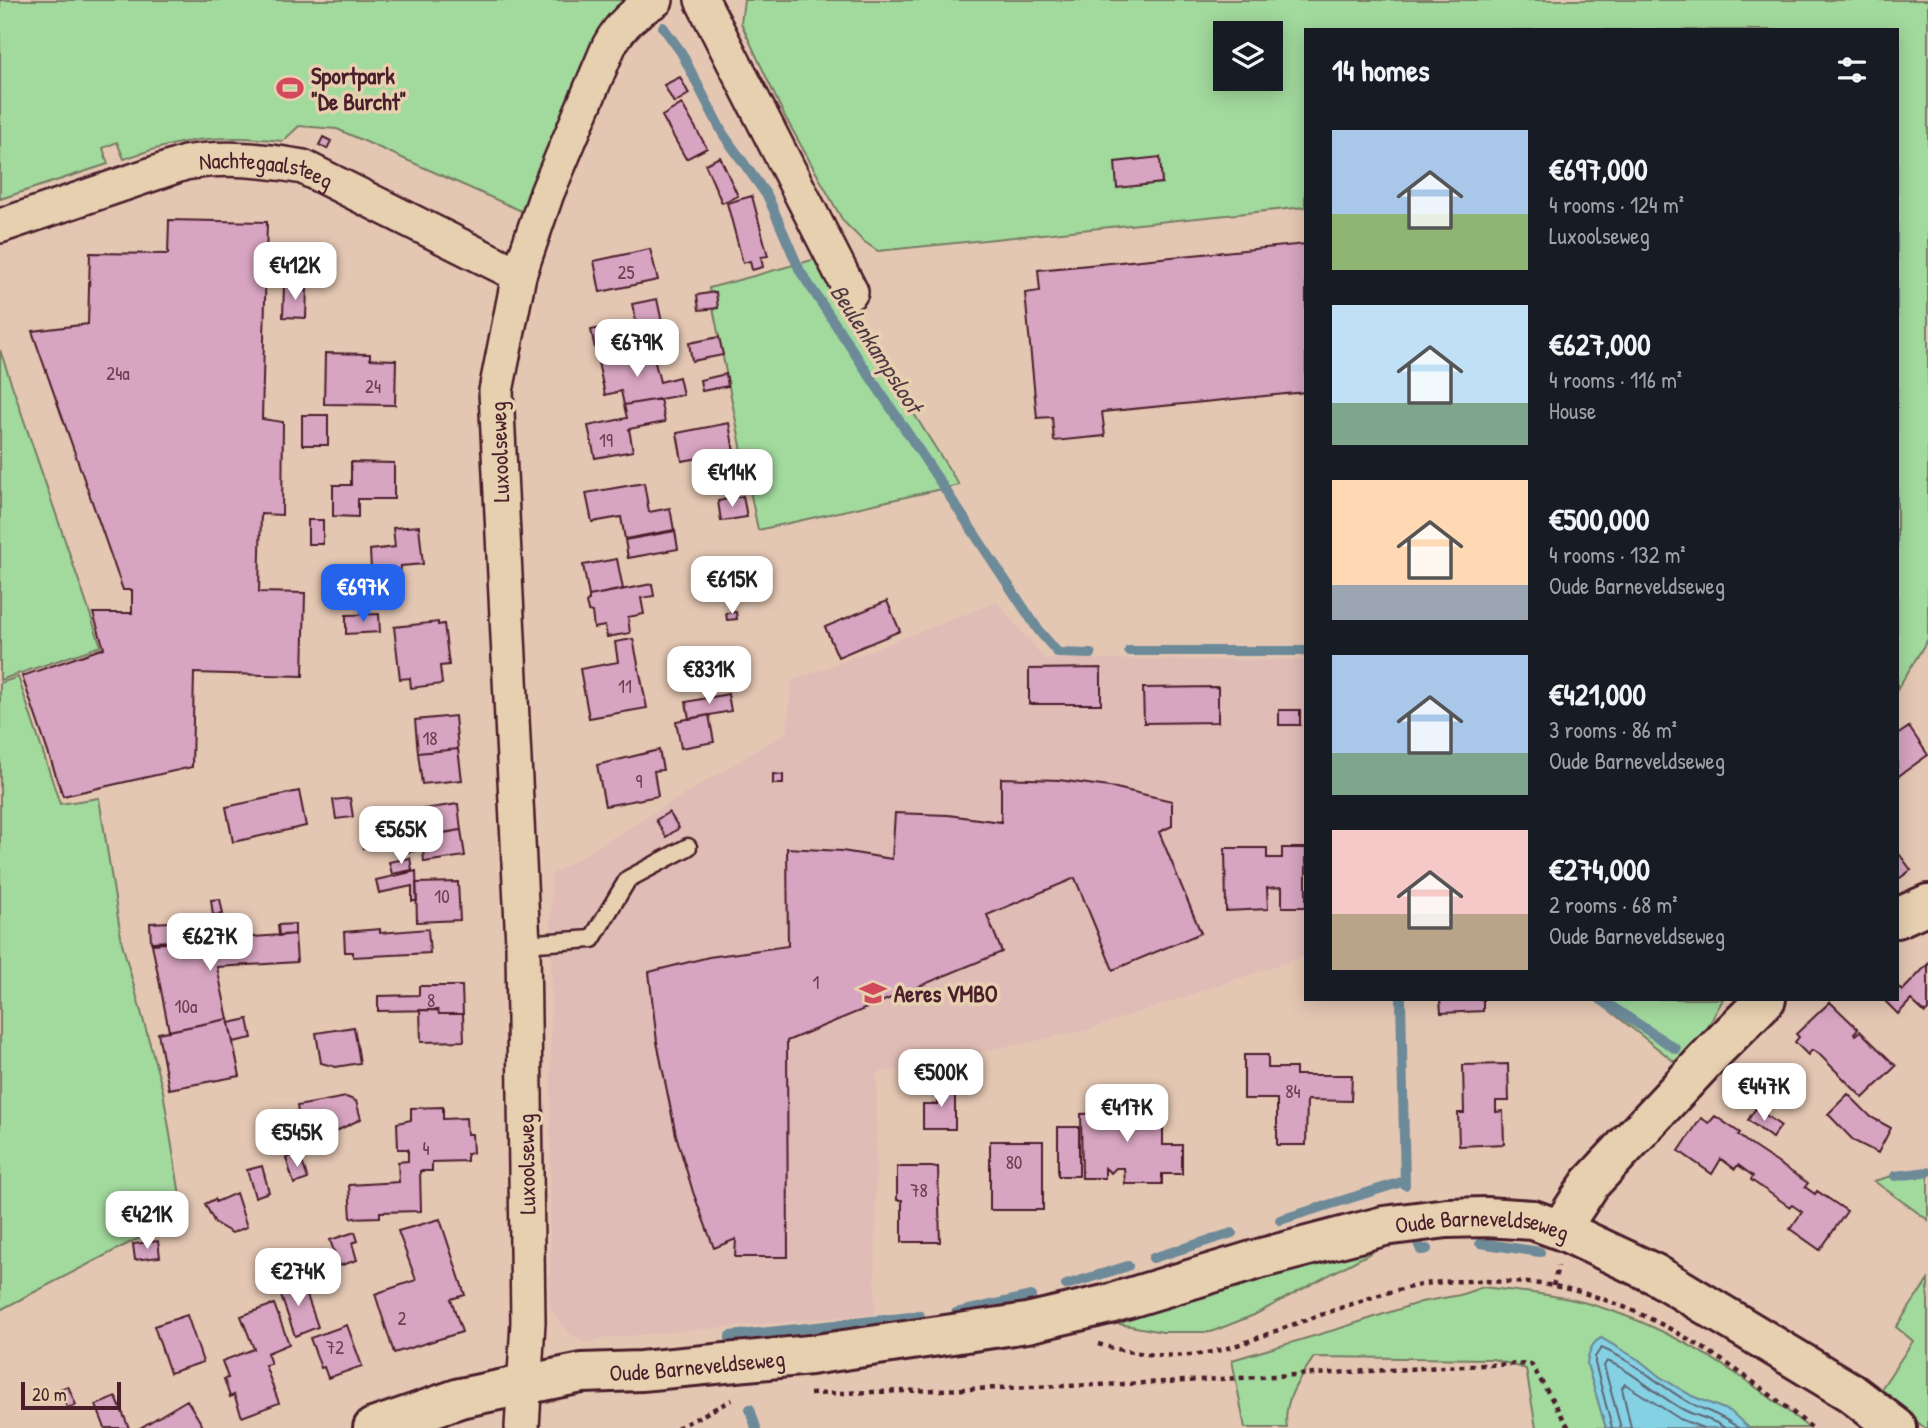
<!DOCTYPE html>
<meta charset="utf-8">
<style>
body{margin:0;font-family:"Patrick Hand",sans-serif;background:#242831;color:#f1f3f6;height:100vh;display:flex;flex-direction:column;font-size:26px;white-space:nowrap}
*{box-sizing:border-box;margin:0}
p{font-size:23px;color:#9ea1a6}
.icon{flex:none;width:38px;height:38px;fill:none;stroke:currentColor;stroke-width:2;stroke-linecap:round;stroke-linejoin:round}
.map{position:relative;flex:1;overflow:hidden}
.sheet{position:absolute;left:1304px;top:28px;width:595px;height:973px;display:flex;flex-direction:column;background:#171b24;border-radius:0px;box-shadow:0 4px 18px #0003}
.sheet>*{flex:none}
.buttons{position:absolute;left:1213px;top:21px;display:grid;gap:14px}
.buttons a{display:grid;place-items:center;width:70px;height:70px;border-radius:0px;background:#171b24;box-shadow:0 4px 18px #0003;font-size:35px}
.scale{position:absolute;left:21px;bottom:18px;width:100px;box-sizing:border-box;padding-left:7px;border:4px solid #4a1f2b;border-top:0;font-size:19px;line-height:24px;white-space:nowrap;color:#4a1f2b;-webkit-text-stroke:5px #e7d0b0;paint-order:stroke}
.price{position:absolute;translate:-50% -60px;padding:0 16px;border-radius:14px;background:#fff;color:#222;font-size:23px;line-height:46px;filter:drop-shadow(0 2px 4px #0008)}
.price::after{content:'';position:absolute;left:50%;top:42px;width:21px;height:16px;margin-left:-10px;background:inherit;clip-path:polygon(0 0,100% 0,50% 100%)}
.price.current{background:#2563eb;color:#fff}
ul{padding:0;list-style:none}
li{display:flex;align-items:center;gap:21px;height:175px;padding:0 28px}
li span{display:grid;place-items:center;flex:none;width:196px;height:140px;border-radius:0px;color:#555}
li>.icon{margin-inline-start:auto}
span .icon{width:84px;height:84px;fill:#fffc;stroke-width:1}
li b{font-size:30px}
h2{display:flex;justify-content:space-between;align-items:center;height:84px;padding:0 28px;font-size:30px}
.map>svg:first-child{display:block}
</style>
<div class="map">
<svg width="1928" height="1428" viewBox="0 0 1928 1428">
<rect width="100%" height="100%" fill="#e4c7b3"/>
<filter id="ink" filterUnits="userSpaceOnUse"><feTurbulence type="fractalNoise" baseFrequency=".0143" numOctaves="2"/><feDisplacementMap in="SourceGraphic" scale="14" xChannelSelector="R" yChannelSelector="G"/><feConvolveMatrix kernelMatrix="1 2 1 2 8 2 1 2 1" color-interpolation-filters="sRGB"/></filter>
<g filter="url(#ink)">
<!-- built -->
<path fill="#e0bcb7" d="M997,602L1045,659L1305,660V956L1084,1031L877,1073L875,1314L607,1338L586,1343L568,1333L550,1309L551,875L787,732L791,681Z"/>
<!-- green -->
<path fill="#a2d99d" stroke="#767c64" stroke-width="2" fill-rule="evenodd" d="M0,0H641L526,213L337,129L299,126L283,141C220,134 183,138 124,159L117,142L103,148L108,164L0,199Z
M744,0H1928V639L1897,690V30H1306L1305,207L878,251L863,241L843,221L783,113L741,23ZM1225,33H1270V79H1225Z
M816,259L959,485L758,530L709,288Z
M0,350L101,646L0,680Z
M18,677L60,804L99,798L122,943L163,1091L184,1220L133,1241L0,1310V683Z
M1595,999H1723L1685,1070Z
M1928,1171V1220L1874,1181L1903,1173Z
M1374,1251L1254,1315L1211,1332H1163L1108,1322L1301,1268Z
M1928,1280V1428H1925L1879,1392L1913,1341L1896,1327Z
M1483,1287C1519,1292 1555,1294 1590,1304C1669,1326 1746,1376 1809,1428H1749L1731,1412L1692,1396L1660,1377L1639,1360L1601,1338L1587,1364L1606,1428H1536L1526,1369L1493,1359L1314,1357C1300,1378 1282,1401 1287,1428H1245L1232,1360L1341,1328L1421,1302L1460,1295Z"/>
<!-- water -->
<path fill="#84d1e3" stroke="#6d8a99" stroke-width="2" d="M1601,1338L1639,1360L1660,1377L1692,1396L1731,1412L1749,1428H1606L1587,1364C1588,1354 1591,1343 1601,1338Z"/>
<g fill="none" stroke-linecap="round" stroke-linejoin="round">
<!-- shore -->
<path stroke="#616675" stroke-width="2" d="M1612,1428L1595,1363V1357L1601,1348C1632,1360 1657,1383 1685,1400C1703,1411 1722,1414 1738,1428
M1621,1428L1604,1366L1607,1361C1635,1372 1657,1396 1684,1410C1697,1417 1713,1419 1725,1428
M1631,1428L1622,1388L1625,1384L1680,1419L1703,1428"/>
<!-- stream -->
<path stroke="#6d8a99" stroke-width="10" d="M663,27L681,52L723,134L768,197L800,271L1039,631L1058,653L1091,654
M1129,651H1306
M1401,999L1405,1185
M1600,999L1676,1049
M1895,1176L1928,1172
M1280,1220L1405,1181
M1418,1243L1421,1250L1427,1249
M1480,1243L1540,1252
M1153,1258L1232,1233
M1066,1285L1128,1266
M956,1313L1031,1296
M730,1339V1336L920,1316
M750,1409L756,1428"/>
</g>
<!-- building -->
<path fill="#d7a4c1" stroke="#4a1f2b" stroke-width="2" d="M680,77L689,94L674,103L664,85Z
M682,104L707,148L686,159L662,116Z
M323,137L331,141L327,149L319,145Z
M720,157L738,196L722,203L705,164Z
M1160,157L1162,183L1117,188L1115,162Z
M752,196L768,256L761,257L763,267L752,270L750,261L743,263L727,203Z
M169,220L267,222L262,419L283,422L282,515L261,514L259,592L305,593L303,676L194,673L192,767L63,796L22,676L104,648L93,613H132V590H123L32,331L88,324L90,253L168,254Z
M1306,244V392L1102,412L1105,436L1054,441L1052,417L1037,418L1025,293L1040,291L1038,270Z
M650,249L658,280L600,292L594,261Z
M284,285L307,286L306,318L283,317Z
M716,292L718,308L699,310L697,295Z
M657,299L663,327L643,331L648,352L598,362L591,330L636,321L632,304Z
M719,337L723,355L692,361L689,343Z
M652,351L660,382L679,377L683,395L624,405L621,391L605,395L598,362Z
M325,353L370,354V359L396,360L395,405L324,404Z
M726,374L728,386L702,391L700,380Z
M660,399L665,422L629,429L633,451L595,458L588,426L627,418L624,405Z
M302,415H328V445H302Z
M729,423L734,452L682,461L677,433Z
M351,462L394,463V499H358V517L333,516V485H351Z
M644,483L649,512L670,508L674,530L625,539L621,517L592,522L586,493Z
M743,496L747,517L721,521L718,501Z
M308,520H323V544H308Z
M419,526L423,564L401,566L400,580H370L353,571L371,569L370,550L395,547L393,528Z
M675,531L678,549L628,558L625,540Z
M617,559L623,589L589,596L583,565Z
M652,584L654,596L641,598L644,614L628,617L630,633L607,637L605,626L594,628L592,612L588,611L586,603L589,600V596Z
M887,601L900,631L838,657L825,627Z
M736,612L737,619L727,620L726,613Z
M379,614L380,632L346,634V615Z
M438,622V625L444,624L449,665L440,666L442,684L411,688L410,678L400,679L394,627Z
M633,639L647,708L589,718L580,669L618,662L615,642Z
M1101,668V704H1029V669Z
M1218,687V722L1144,723L1143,688Z
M728,694L731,711L689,719L686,702Z
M1279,710H1300V725H1279Z
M709,715L714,742L681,748L676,721Z
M455,716L458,749L418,753L415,720Z
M1909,727L1928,755L1897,777V735Z
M458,749L462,780L422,784L418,753Z
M659,750L663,770L654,771L658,796L605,806L597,765Z
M773,774L783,775V784H773Z
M1001,778L1059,780L1116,788L1172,801V826L1159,832L1201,933L1113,970L1075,878L987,915L1002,952L787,1041L788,1257H735L736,1239L714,1248L693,1192L676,1135L657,1042L649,972L709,957L788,946L787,848L842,851L892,859L895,813L948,815L1001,822Z
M299,791L306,826L233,842L226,807Z
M350,798L353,817L336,819L333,800Z
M458,804L461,830L363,848L361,833L384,830V826L418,821L417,810Z
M669,812L679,828L666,837L656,820Z
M461,830L465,856L424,862L423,849L408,852L405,839Z
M1225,848H1267V858H1282V848H1306V907H1282V887L1267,888L1268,909L1226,911Z
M1897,851L1911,870L1897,880Z
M410,858L412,870L392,874L389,862Z
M416,871L417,901H412V886L379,893L376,880Z
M458,882L460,920L417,922L416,883Z
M220,899L223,914L213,915L211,900Z
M192,921L193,940L151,942L150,923Z
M295,924V934L279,936L278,925Z
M380,929V933L428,929L430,953L353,957V952H345L344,932Z
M295,934L297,962L217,967L228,1019L169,1031L152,944Z
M1928,964V1010L1925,1013L1911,1000L1898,1014L1883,999H1897V986L1902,991Z
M419,986H462L463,1014H439L438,1010L378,1011V996L419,995Z
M1440,999H1483V1011L1441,1013Z
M1830,1002L1858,1029L1854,1033L1855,1035L1860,1031L1896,1066L1863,1098L1819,1054L1812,1050L1808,1055L1795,1042L1799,1037L1796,1034Z
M420,1010H438L439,1014H463L464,1041L421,1042Z
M228,1019L240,1076L169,1089L158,1033Z
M248,1019L252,1038L233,1042L229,1023Z
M354,1027L360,1063L336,1067L321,1063L316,1033Z
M1244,1055H1268V1068H1296V1075H1352L1351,1101L1307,1100L1306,1145H1277V1099H1244Z
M1508,1064L1509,1101H1496V1112L1503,1111L1504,1144L1459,1146L1458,1113H1464L1463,1065Z
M925,1072L927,1089L913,1091L911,1073Z
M937,1083H955V1129H923V1104H937Z
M1119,1092L1127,1094L1131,1098L1133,1114H1163V1145H1182V1174H1162V1184H1125L1124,1168H1116L1111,1173L1105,1168V1178H1082L1081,1114L1106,1113L1107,1099Z
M1848,1094L1871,1117L1891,1128L1878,1153L1854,1141L1828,1114Z
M346,1097L356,1101L361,1119L304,1147L297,1106Z
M443,1107V1119L466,1118L467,1134H472L473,1153L467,1154V1161L432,1162V1171H420L421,1211L380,1212V1217L351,1218L349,1185L399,1182L398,1162L408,1161V1149H398L397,1123L411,1120V1108Z
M1756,1108L1781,1126L1772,1138L1748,1120Z
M1715,1116L1740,1133L1738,1135L1751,1145L1808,1183L1805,1187L1815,1194L1817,1191L1847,1211L1820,1250L1790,1229L1802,1212L1792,1205L1790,1207L1751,1180L1753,1176L1738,1165L1735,1169L1721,1159L1712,1174L1679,1151L1701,1118L1709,1123Z
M1058,1127H1079V1176H1058Z
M990,1141H1043V1210H990Z
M299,1153L308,1179L294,1184L286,1158Z
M262,1166L269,1192L255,1197L247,1170Z
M897,1167H938L940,1242H902V1200H897Z
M236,1193L247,1227L232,1233L215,1223L205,1204L215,1199L216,1202Z
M440,1219L465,1295L451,1299L462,1332L394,1353L375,1294L416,1280L398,1231Z
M355,1232L358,1241L352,1243L357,1260L339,1266L330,1240Z
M158,1241L160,1257L135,1260L133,1244Z
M302,1281L318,1327L295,1336L279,1290Z
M274,1304L289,1344L267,1353L271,1364L265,1365L279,1403L242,1417L234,1395L230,1397L224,1379L228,1378L222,1361L254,1349L241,1316Z
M187,1315L203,1362L170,1373L154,1326Z
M347,1325L362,1366L328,1378L324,1367L321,1368L310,1338Z
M68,1386L76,1405L67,1408L60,1389Z
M116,1397L129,1428H105L96,1405Z
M187,1400L204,1428H140Z"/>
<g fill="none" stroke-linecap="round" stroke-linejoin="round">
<defs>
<path id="lane" d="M523,944L592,939L628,879L688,847"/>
<g id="street">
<path d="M702,0L851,292"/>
<path id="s1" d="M0,226L185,163C226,156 263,160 303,167L519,275"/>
<path d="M522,1428L528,1322L523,944L496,391L519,275L547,193L609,46C621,24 635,12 656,0"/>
</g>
<g id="secondary">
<path d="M1897,918L1928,904"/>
<path d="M1566,1232L1569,1216L1590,1184L1714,1051L1766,999"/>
<path id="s2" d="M373,1428L460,1398L582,1373L641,1371L810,1355L1027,1323L1109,1304L1262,1258L1384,1226L1447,1218L1486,1217L1533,1220L1566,1232L1655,1274L1850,1392L1897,1428"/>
</g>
</defs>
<!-- lane casing -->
<use href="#lane" stroke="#4a1f2b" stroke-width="21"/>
<!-- street casing -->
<use href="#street" stroke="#4a1f2b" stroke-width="38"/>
<!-- secondary casing -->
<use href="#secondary" stroke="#4a1f2b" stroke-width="44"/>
<!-- path -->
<path stroke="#4a1f2b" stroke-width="4.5" stroke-dasharray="5 5" stroke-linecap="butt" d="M1553,1286L1558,1266
M1098,1344C1142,1357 1190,1361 1234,1346C1260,1338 1284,1327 1309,1319C1342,1308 1376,1294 1411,1287C1435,1281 1460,1281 1485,1281C1507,1282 1531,1282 1554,1286C1650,1304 1738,1367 1812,1428
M810,1394L1127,1384L1482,1365L1531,1364L1569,1428
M677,1428L732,1400"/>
<!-- lane -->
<use href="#lane" stroke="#e7d0b0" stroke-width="16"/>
<!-- street -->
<use href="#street" stroke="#e7d0b0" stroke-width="33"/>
<!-- secondary -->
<use href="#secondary" stroke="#e7d0b0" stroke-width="38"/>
</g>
</g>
<!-- icons -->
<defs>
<symbol id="stadium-bare" viewBox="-9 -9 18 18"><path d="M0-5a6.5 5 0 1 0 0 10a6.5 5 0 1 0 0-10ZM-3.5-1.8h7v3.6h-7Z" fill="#d1495b" stroke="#e7d0b0" stroke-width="2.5" paint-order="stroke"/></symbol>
<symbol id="school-bare" viewBox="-9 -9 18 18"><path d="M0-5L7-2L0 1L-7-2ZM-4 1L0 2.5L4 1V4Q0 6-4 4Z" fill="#d1495b" stroke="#e7d0b0" stroke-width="2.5" paint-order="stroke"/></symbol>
</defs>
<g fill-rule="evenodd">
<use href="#stadium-bare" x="271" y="69" width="38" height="38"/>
<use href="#school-bare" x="854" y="974" width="38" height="38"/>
</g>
<g text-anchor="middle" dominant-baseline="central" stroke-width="7" stroke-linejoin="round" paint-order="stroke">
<!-- number labels -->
<g font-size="19" fill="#6d4050">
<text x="626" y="272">25</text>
<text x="118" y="373">24a</text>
<text x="373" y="386">24</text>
<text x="606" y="440">19</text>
<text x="625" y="686">11</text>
<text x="430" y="738">18</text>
<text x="639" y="781">9</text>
<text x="442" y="896">10</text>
<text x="816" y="982">1</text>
<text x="431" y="1000">8</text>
<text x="186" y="1006">10a</text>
<text x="1293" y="1091">84</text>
<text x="426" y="1148">4</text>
<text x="1014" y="1162">80</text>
<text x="919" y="1190">78</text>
<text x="402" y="1318">2</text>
<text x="335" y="1347">72</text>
</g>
<!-- poi labels -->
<g font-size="23" font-weight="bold" fill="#4a1f2b" stroke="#e7d0b0" text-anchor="start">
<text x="311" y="75">Sportpark<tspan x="311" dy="26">"De Burcht"</tspan></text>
<text x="894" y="993">Aeres VMBO</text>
</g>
<!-- street labels -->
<g font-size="23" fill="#4a1f2b" stroke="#e7d0b0">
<text stroke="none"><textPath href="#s1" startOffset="278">Nachtegaalsteeg</textPath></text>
<text transform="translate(499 452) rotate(-92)">Luxoolseweg</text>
<text transform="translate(526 1164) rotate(-91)">Luxoolseweg</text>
<text stroke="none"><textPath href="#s2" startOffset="1134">Oude Barneveldseweg</textPath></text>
<text stroke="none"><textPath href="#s2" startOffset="332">Oude Barneveldseweg</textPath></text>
</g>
<!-- water labels -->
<g font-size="24" font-style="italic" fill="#533a47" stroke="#e7d0b0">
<text transform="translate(877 348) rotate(57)">Beulenkampsloot</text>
</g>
</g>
</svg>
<div class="buttons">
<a><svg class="icon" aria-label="layers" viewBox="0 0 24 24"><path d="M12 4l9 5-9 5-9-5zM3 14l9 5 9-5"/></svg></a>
</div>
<div class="scale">20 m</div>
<b class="price" style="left:295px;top:302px">€412K</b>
<b class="price" style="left:637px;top:379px">€679K</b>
<b class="price" style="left:732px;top:509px">€414K</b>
<b class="price" style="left:732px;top:616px">€615K</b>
<b class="price current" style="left:363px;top:624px">€697K</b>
<b class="price" style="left:709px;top:706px">€831K</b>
<b class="price" style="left:401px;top:866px">€565K</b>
<b class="price" style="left:210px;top:973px">€627K</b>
<b class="price" style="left:941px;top:1109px">€500K</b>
<b class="price" style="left:1764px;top:1123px">€447K</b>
<b class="price" style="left:1127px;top:1144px">€417K</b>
<b class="price" style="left:297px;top:1169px">€545K</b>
<b class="price" style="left:147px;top:1251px">€421K</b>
<b class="price" style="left:298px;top:1308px">€274K</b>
<section class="sheet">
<h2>14 homes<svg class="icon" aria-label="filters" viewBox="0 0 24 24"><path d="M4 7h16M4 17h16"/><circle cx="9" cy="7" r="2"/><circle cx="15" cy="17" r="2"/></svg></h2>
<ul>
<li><span style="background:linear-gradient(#a9c7e8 60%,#8fb573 0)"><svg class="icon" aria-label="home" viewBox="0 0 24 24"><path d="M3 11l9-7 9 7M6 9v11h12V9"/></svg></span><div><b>€697,000</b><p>4 rooms · 124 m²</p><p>Luxoolseweg</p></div></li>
<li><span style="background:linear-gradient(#bfe0f5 70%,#7fa58c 0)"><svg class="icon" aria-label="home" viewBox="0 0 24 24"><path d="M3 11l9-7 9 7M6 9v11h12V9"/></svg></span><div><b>€627,000</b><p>4 rooms · 116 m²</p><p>House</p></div></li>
<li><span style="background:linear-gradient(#ffd9b3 75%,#9aa5b1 0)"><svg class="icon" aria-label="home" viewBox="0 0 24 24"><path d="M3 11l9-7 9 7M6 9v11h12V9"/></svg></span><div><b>€500,000</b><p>4 rooms · 132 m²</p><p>Oude Barneveldseweg</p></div></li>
<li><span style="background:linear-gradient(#a9c7e8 70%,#7fa58c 0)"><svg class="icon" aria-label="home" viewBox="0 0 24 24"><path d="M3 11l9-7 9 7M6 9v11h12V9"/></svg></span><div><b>€421,000</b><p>3 rooms · 86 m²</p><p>Oude Barneveldseweg</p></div></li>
<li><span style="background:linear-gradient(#f6c9c9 60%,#b9a48a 0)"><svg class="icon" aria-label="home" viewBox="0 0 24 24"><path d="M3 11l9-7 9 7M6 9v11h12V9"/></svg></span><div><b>€274,000</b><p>2 rooms · 68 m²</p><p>Oude Barneveldseweg</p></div></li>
</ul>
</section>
</div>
